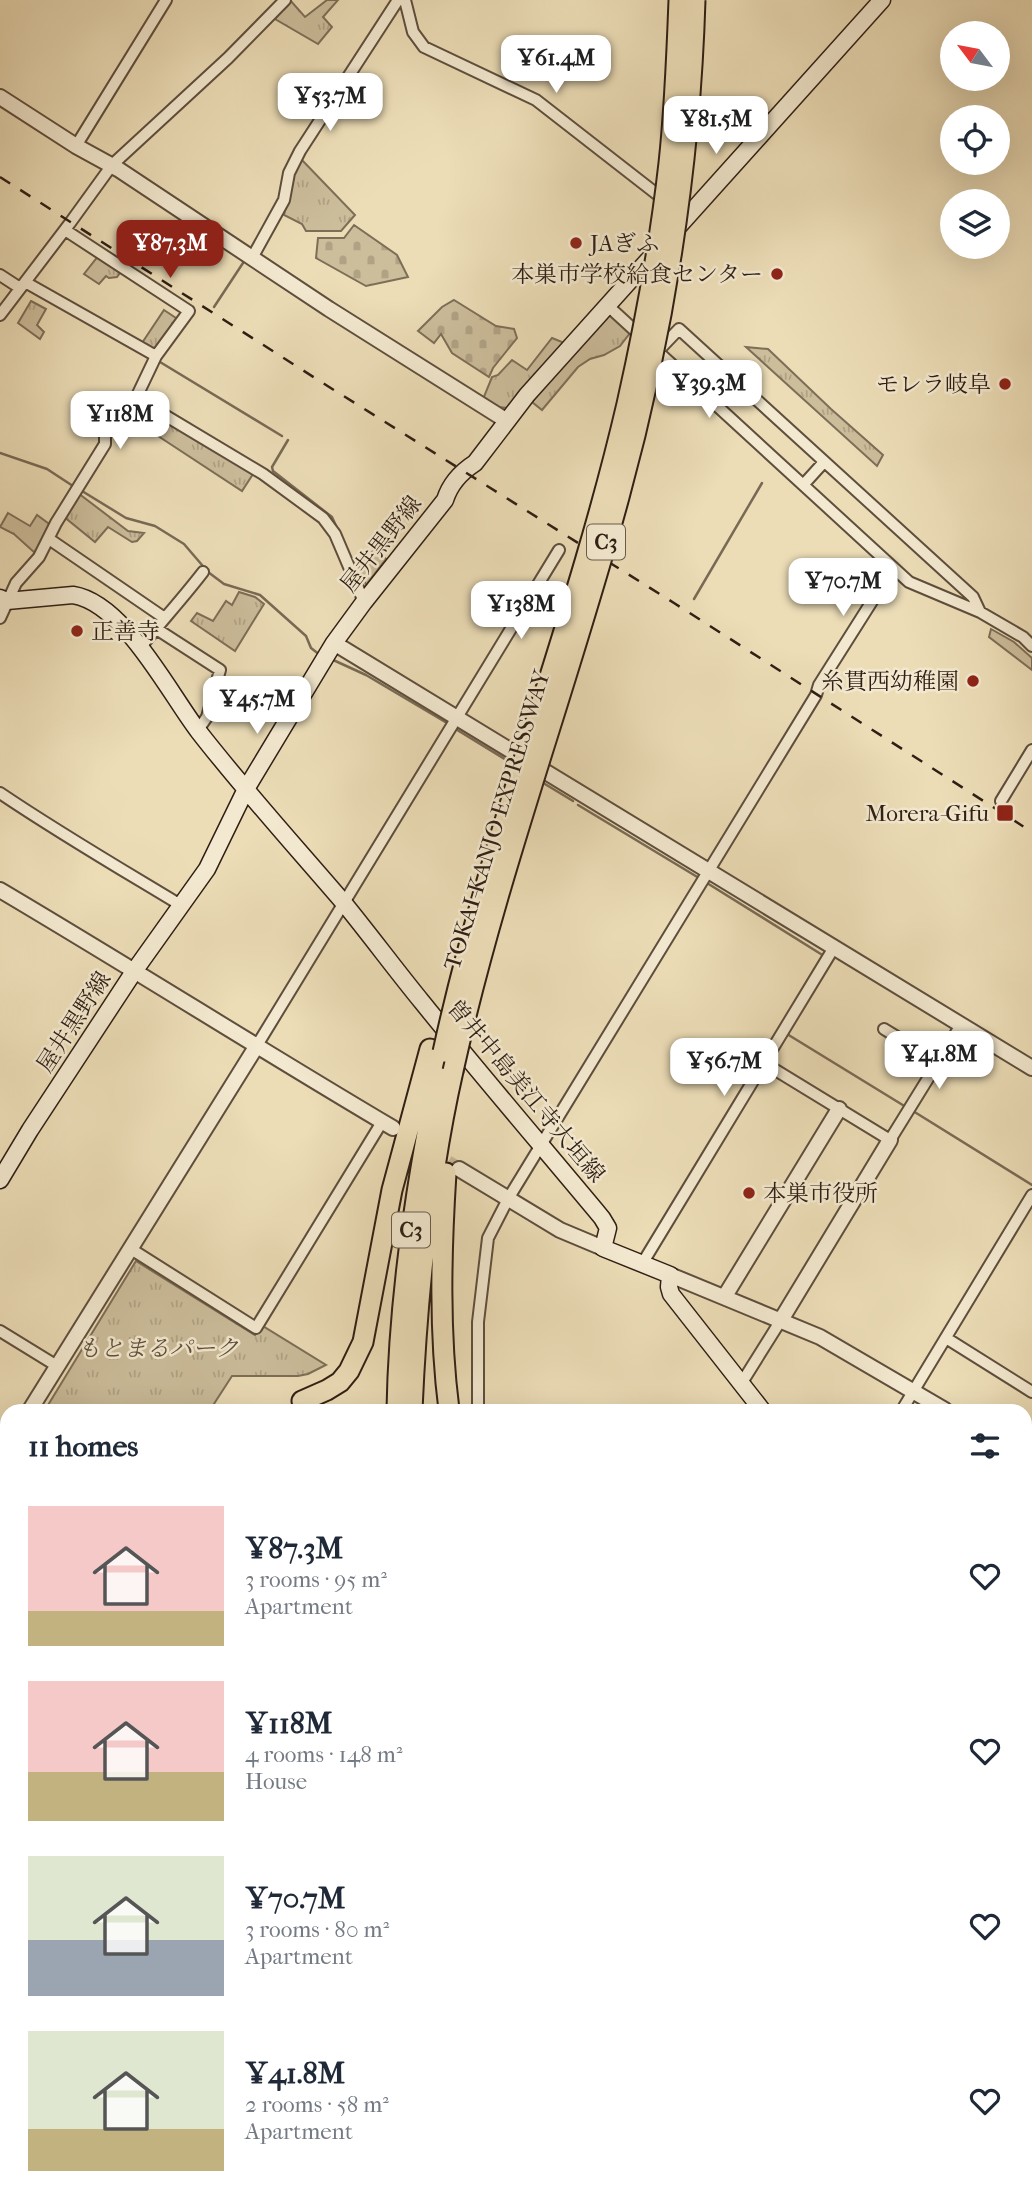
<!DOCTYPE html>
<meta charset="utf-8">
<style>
body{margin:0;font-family:"IM FELL French Canon","Noto Serif JP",serif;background:#f2f2f3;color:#1f2937;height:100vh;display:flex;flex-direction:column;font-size:26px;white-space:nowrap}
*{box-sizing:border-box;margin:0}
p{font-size:23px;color:#747a83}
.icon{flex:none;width:38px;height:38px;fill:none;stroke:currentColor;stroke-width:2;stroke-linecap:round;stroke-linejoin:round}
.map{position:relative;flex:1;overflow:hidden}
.side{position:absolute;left:0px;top:1404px;width:1032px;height:800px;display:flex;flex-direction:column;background:#fff;border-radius:21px 21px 0 0;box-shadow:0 7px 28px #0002}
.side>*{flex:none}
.needle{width:46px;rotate:302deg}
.tools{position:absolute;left:940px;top:21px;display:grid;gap:14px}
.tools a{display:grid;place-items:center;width:70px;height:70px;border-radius:50%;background:#fff;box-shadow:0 7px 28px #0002;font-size:35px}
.price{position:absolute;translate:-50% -60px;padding:0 16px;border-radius:14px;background:#fff;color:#222;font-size:23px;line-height:46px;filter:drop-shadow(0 2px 4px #0008)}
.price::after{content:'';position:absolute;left:50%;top:42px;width:21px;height:16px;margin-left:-10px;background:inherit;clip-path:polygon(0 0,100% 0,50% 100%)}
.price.current{background:#8f2418;color:#fff}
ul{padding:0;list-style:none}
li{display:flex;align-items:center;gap:21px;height:175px;padding:0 28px}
li span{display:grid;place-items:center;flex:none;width:196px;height:140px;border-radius:0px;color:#555}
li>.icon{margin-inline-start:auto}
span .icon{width:84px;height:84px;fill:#fffc;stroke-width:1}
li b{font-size:30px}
h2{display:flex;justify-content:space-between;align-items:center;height:84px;padding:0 28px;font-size:30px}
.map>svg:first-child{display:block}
</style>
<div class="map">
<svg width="1032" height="2202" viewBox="0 0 1032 2202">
<defs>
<pattern id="grass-tufts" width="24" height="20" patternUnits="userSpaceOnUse" patternTransform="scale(1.75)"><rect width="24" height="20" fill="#ccbd9b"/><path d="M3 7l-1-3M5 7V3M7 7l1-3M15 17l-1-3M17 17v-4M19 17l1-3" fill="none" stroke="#b0a285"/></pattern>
<pattern id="cemetery-stones" width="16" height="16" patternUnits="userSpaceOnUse" patternTransform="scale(1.75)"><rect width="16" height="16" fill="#ccbd9b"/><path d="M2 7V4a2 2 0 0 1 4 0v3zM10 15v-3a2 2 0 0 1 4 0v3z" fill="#b0a285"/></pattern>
</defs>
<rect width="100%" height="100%" fill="#ecddb7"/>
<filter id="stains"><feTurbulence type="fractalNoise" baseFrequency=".00286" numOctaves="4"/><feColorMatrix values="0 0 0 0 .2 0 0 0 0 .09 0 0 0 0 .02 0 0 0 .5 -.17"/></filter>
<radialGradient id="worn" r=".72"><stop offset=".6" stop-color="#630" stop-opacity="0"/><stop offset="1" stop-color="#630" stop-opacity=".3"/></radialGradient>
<!-- grass -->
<path fill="url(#grass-tufts)" stroke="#7d6e58" stroke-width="2" d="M290,0L305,17L327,0H338L323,17L332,27L318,44L275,19Z
M301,159L355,215L341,231H306L302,224L284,215L292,175Z
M99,255L122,270L117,277L109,278L106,276L99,284L84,274Z
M31,301L46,309L37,325L44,332L40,339L18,323Z
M164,310L179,320L158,349L151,350L142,343Z
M612,315L630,333L620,346L604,355L590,359L578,367L542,410L532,402L603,317Z
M552,338L562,342L563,345L509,408L496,407L483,399L492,377L498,375L512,360L527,370Z
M746,347L768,349L831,409L883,455L877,466Z
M164,420L253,474L242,491L155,434Z
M78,493L128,531L144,533L137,541L132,542L108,527L95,542L63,516Z
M8,513L30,526L37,515L52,526L36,554L14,534L0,527Z
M375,550L386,559L366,585L357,562Z
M239,592L255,597L264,604L235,651L191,621L197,613L213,621L226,601L232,605Z
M991,629L1014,642L1032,658V670L989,637Z
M136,1261L255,1335L261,1325L326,1365L308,1374L298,1376H232L210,1410H45Z"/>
<!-- cemetery -->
<path fill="url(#cemetery-stones)" stroke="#7d6e58" stroke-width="2" d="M354,225L397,255L408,277L366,286L316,258L318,238H344Z
M454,300L496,326L514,329L517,338L493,368L489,377L452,353L441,334L434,343L418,331L442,307Z"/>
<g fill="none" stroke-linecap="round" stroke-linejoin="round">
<!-- stream -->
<path stroke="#796a55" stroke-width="2.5" d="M214,307L243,263
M160,362L282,436
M142,395L190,424
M288,440L272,467L273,471L332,517L365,590
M0,453L47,469L76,488
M82,491L126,518L155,526L184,544L208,572L224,584L260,595L306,636L311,648L320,655
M694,599L762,483
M331,659L366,675L447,723
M454,728L513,764
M540,781L573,801
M578,805L699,878
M707,883L824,956
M787,1034L906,1107
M913,1111L1032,1185"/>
<!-- tertiary-tunnel -->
<path stroke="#c6b796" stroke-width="14" stroke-dasharray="14 7" stroke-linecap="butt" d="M430,1151L459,1169"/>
<defs>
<path id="minor" d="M405,0L413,32L424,47L536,100L667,202
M76,146L166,0
M252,258L284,200L289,173L300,151L398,0
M0,275L20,288
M25,282L156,356
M607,305L909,582L980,612L1023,637L1032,646
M0,315L70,223L112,165L228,58L285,0
M657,352L679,329L973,597L980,612
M136,398L263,474L323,518L335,534L364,602
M804,484L824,462
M49,539L163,617
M0,618L16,583L39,557L56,523L105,444V435L136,398L156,356L189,311L65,230
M155,628L220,670L207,717L198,730
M140,648C161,622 183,598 203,572
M0,793C59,833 121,869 182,906
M1001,801L1032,750
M884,1029L938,1062
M256,1047L559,550
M764,1063L890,1140L961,1025
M131,1249L256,1328L382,1122
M642,1264L833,949
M0,1331L57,1366
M946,1338L1032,1392
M741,1384L781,1320
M478,1410V1322L488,1238L508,1199L816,695L819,685L893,568
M902,1410L1032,1195
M0,1485L7,1489
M1026,1508L1032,1501
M0,1744L7,1732
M1026,1817L1032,1825
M1026,1910L1032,1899
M0,2027L7,2016
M1026,2044L1032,2033
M0,2171L7,2175
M1026,2190L1032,2180
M42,2196L51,2202
M66,2202L70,2196
M242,2202L246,2196
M416,2202L419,2196
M930,2202L934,2196"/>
<path id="tertiary" d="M0,97L76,146L118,169L329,309L507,421
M334,643L1032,1068
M0,890C132,968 261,1050 393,1128
M459,1169L560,1230L603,1248
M670,1275L820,1337L945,1410
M725,1296L839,1109
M781,1320L890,1140
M30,1410L256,1047
M0,1459L7,1447
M1026,1460L1032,1464
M0,1785L7,1789
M852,2196L861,2202
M758,2202L762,2196"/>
<path id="secondary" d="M0,598L7,601L73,595C124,603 169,693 199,732C245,791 295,846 343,902C370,935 395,969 422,1002C481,1075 542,1146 602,1218L608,1228L603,1248L670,1275L669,1287L671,1294L762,1410
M0,1180L30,1130L135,970L207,869L246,789L334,643L364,602L445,500C450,484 461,472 475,463L527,395L882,0
M1026,1714L1032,1722"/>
<path id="trunk" d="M1026,1757L1032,1749
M616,2202L624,2196"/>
<path id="motorway" d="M446,1173C441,1252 439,1332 449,1410
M302,1401L327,1390L340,1382L349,1371L363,1342L392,1190L430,1049
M397,1410C399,1290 418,1170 443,1052
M412,1410C417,1297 428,1182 453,1071
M522,2196L524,2202
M537,2196L539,2202"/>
</defs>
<!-- minor casing -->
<use href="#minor" stroke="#5e4e3d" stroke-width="14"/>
<!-- tertiary casing -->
<use href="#tertiary" stroke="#5e4e3d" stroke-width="18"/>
<!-- secondary casing -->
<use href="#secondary" stroke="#2e1e14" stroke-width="19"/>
<!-- trunk casing -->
<use href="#trunk" stroke="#2e1e14" stroke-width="21"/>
<!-- motorway casing -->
<use href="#motorway" stroke="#2e1e14" stroke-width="23"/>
<!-- minor -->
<use href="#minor" stroke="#f3e9d0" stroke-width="10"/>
<!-- tertiary -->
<use href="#tertiary" stroke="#f3e9d0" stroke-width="14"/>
<!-- secondary -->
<use href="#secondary" stroke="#f3e9d0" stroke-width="16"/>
<!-- trunk -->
<use href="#trunk" stroke="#ecddb7" stroke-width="18"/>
<!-- motorway -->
<use href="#motorway" stroke="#ecddb7" stroke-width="19"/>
<!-- rail -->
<path stroke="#2e1e14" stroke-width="2.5" stroke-dasharray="12 12" stroke-linecap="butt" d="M0,177L326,385L674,603L1032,832"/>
<defs>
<path id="motorway-bridge" d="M443,1052C491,832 576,623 627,404C645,324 660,244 669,163C675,109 677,54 679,0
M453,1071C496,876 567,689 619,497C664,333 690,170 695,0"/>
</defs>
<!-- motorway-bridge casing -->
<use href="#motorway-bridge" stroke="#2e1e14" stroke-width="23" stroke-linecap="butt"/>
<!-- motorway-bridge -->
<use href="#motorway-bridge" stroke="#ecddb7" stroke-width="19"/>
</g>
<!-- markers -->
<g fill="#8f2418" stroke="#f3e9d0" stroke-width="2.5">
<circle cx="576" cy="243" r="7"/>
<circle cx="777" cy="274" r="7"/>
<circle cx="1005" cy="384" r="7"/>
<circle cx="77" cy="631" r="7"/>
<circle cx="973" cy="681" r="7"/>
<rect x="996" y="804" width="18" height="18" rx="3.5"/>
<circle cx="749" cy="1193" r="7"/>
</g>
<g text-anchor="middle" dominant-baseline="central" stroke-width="5" stroke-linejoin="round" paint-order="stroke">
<!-- shield labels -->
<g fill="#f3e9d0" stroke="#695b4c" stroke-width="2">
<rect x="587" y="524.5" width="38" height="35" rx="5"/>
<rect x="392" y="1212.5" width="38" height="35" rx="5"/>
</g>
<g font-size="21" font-weight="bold" fill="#2e1e14">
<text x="606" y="542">C3</text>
<text x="411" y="1230">C3</text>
</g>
<!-- poi labels -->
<g font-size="23" fill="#2e1e14" stroke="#f3e9d0" text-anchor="end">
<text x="590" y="243" text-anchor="start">JAぎふ</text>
<text x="763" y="274">本巣市学校給食センター</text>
<text x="991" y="384">モレラ岐阜</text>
<text x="91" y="631" text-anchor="start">正善寺</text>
<text x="959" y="681">糸貫西幼稚園</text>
<text x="989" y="813">Morera-Gifu</text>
<text x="763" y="1193" text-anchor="start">本巣市役所</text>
</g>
<!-- street labels -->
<g font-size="23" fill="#2e1e14" stroke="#f3e9d0">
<text transform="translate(381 544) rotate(-52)">屋井黒野線</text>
<text transform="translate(497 820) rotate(-73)">TOKAI-KANJO EXPRESSWAY</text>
<text transform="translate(74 1022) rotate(-57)">屋井黒野線</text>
<text transform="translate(526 1091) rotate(50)">曽井中島美江寺大垣線</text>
</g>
<!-- park labels -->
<g font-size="23" font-style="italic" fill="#5d4e3c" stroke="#f3e9d0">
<text x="158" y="1348">もとまるパーク</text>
</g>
</g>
<rect width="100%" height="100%" filter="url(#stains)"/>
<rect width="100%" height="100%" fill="url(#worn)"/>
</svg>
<div class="tools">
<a><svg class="needle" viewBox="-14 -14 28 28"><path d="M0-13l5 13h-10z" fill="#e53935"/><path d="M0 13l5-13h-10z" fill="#747a83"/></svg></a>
<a><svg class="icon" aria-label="locate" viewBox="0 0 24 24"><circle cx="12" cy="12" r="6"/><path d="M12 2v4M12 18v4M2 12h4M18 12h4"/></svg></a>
<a><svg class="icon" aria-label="layers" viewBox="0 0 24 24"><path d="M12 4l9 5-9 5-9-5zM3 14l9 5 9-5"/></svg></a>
</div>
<b class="price" style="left:556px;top:95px">¥61.4M</b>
<b class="price" style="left:330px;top:133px">¥53.7M</b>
<b class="price" style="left:716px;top:156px">¥81.5M</b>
<b class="price current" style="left:170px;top:280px">¥87.3M</b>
<b class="price" style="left:709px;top:420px">¥39.3M</b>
<b class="price" style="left:120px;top:451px">¥118M</b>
<b class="price" style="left:843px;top:618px">¥70.7M</b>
<b class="price" style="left:521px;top:641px">¥138M</b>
<b class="price" style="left:257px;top:736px">¥45.7M</b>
<b class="price" style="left:939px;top:1091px">¥41.8M</b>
<b class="price" style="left:724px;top:1098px">¥56.7M</b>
<section class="side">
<h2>11 homes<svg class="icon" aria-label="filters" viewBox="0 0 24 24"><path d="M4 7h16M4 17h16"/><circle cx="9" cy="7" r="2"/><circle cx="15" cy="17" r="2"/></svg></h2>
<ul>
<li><span style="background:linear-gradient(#f6c9c9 75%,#c2b280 0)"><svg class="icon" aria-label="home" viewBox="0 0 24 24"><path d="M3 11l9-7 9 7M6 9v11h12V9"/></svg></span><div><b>¥87.3M</b><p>3 rooms · 95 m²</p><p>Apartment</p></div><svg class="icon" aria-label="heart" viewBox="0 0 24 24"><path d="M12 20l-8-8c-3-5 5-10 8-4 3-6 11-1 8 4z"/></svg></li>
<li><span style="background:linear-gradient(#f6c9c9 65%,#c2b280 0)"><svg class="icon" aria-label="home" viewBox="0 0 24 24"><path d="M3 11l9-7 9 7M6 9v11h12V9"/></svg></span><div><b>¥118M</b><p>4 rooms · 148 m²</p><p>House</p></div><svg class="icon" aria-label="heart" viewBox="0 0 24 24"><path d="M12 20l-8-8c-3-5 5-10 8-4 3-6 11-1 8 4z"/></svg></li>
<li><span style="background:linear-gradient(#dfe7d0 60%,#9aa5b1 0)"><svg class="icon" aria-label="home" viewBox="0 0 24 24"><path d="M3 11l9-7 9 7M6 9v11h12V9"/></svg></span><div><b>¥70.7M</b><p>3 rooms · 80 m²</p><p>Apartment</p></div><svg class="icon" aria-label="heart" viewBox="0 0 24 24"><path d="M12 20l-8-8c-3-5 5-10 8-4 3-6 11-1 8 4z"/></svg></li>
<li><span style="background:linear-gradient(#dfe7d0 70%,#c2b280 0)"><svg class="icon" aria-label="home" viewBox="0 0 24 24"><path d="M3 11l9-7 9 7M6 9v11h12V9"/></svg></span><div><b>¥41.8M</b><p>2 rooms · 58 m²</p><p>Apartment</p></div><svg class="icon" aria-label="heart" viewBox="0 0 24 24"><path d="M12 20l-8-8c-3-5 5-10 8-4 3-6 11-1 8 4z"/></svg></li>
</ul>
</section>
</div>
